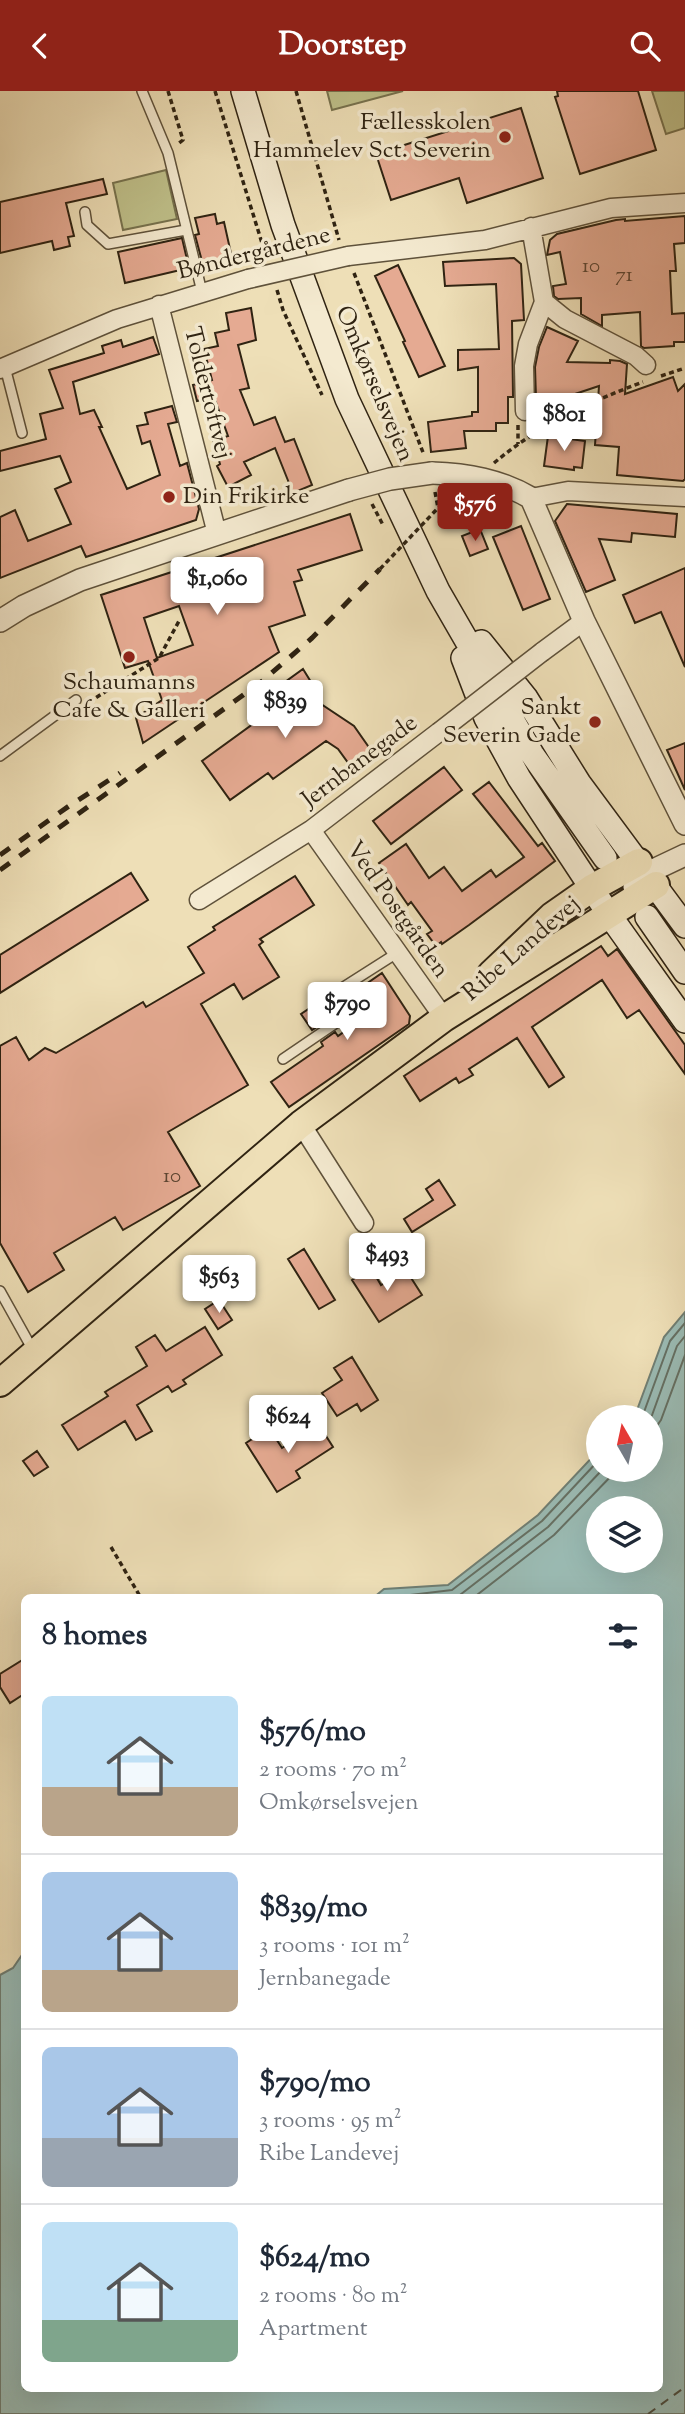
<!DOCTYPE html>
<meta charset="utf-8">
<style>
body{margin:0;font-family:"Sorts Mill Goudy",serif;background:#f2f2f3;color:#1f2937;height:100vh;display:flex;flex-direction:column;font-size:26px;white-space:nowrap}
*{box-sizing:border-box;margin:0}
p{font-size:23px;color:#747a83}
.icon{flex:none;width:38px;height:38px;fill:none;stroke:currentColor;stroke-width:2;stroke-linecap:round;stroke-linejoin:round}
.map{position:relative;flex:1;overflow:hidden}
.side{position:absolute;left:21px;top:1503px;width:642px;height:798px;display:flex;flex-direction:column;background:#fff;border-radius:10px;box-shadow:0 7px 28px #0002}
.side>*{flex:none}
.needle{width:46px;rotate:351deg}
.fabs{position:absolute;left:586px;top:1314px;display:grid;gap:14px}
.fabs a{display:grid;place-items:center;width:77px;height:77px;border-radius:50%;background:#fff;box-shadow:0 7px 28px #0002;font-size:35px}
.price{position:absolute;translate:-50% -60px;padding:0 16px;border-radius:7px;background:#fff;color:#222;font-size:23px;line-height:46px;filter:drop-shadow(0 2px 4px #0008)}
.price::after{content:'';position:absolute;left:50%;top:42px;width:21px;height:16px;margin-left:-10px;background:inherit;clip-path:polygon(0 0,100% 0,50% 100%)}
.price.current{background:#8f2418;color:#fff}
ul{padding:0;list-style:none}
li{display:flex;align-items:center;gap:21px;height:175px;padding:0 21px}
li+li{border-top:2px solid #e0e1e3}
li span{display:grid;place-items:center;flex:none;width:196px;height:140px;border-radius:10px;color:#555}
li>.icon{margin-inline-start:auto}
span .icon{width:84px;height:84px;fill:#fffc;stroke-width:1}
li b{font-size:30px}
h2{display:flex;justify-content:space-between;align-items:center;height:84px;padding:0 21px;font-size:30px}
header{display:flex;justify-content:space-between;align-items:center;height:91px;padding:0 21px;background:#8f2418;color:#fff;font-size:32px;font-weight:800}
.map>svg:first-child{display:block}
</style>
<header><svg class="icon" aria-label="back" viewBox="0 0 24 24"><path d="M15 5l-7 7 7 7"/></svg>Doorstep<svg class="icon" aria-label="search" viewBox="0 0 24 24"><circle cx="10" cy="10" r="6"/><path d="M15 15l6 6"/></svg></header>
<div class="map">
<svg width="685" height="2323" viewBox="0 0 685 2323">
<rect width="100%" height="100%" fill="#eedfb7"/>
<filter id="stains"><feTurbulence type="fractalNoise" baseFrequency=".00286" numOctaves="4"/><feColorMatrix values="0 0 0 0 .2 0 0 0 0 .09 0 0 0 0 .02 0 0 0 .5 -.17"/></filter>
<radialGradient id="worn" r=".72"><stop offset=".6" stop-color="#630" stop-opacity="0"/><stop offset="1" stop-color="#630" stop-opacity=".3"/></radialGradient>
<!-- green -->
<path fill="#bfc08a" stroke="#77724e" stroke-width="2" d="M327,0H403L332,19Z
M652,0H685V37L666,43Z
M166,79L177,128L123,139L113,92Z"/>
<!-- water -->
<path fill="#9bbcb5" stroke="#707f74" stroke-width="2" fill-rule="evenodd" d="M685,1221V2323H0V1884L13,1877L24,1861V2298H660V1507H373L384,1498L448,1494L538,1424L598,1360V1379H651V1326H630L637,1319L664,1246ZM598,1418H651V1470H598Z"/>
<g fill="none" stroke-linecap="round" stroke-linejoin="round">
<!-- shore -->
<path stroke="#657064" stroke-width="2" d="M640,1326L644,1321L670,1250L685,1232
M651,1327L677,1255L685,1245
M651,1343L661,1329L685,1264
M385,1507L452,1499L542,1430L598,1370
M456,1507L548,1436L602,1379
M473,1507L554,1444L617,1379"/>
<!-- ferry -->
<path stroke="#4f5143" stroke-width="2" stroke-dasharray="9 7" stroke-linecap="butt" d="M648,2323L685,2296"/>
</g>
<!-- building -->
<path fill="#e5aa92" stroke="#2f2312" stroke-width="2" fill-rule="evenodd" d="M557,0H638L656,59L580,83L555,6L558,5Z
M521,17L543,87L467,112L459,87L391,109L376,63Z
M103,88L107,103L66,112L74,145L68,146L70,155L54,159L52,150L0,162V111Z
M215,123L217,133L224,131L232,167L203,174L195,144L199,143L195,127Z
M685,125V152L674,153L676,180H670L672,223L685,222V251H674V255L644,257L641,255L640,221L602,224V235L581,223V207L558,208L554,205L553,195L566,193L560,161L547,164L550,149L557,143L616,129L625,128V130Z
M182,147L189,177L125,192L118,161Z
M514,167L521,173L524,229L512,230L513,306H508V332H496V340H464L466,357L431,361L428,331L472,325V321H478V276L458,279V259L499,258L496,193L445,195L443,171Z
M398,174L445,275L419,286L403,251L405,250L375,185Z
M251,217L256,249L238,254L249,297L240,299L254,334L275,326L285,351L294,348L312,394L293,402L275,357L244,371L251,384L228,396L217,375L220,373L213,349L228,345L214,306L197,310L193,294L212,289L204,258L218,255L215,242L229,239L226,222Z
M547,236L578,250L567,271L610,272V269L620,270L627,273L625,303L673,286L678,300L685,293V388L683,390L617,384L619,356L595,354L599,295L575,303H547V306H536L535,276L539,256Z
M153,246L159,263L73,291L80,323L94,319L102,336H99L127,398L160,384L150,350L142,353L137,335L148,333L145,322L172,315L177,331L168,333L180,375L187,372L199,418L196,429L86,466L81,455L0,487V426L15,419L28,450L71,433L55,398L71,391L60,365L0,380V360L46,348L40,323L63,317L49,279L104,262L102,255L121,249L123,256Z
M548,345L585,350L582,377L574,376V379L544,375Z
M567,413L677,423L675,446L632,442L631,451L599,448L615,489L586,501L555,430Z
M350,423L362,459L298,479L302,489L294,491L305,524L269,536L279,561L143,652L136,627L162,609L148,570L125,577L101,504ZM179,515L193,554L157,567L144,527Z
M521,435L550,508L523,519L493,446Z
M480,438L488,458L470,465L462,445Z
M685,477V576L661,521L635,532L623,504Z
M303,578L311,591L300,599L354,635L375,665L354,680L338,658L326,650L273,688L268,682L230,709L202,670L283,611L274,599Z
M685,652V699L667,659Z
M444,676L462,699L391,753L373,730Z
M489,691L538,755L542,752L555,770L469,834L442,853L441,851L436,855L427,843L432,840L411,811L408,814L379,772L406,753L429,787L444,776L462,800L491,779L496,786L524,766L473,703Z
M131,782L148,809L0,902V864Z
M295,785L314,814L260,848L263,851L259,854L279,886L243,908L234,893L201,913L248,994L168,1041L200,1095L123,1139L115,1126L54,1162L64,1179L28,1201L0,1152V955L16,946L29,969L45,957L56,962L143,911L146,916L204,882L188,856L215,839L213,836Z
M601,855L608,865L617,858L685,954V983L639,919L627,927L602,889L532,936L564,986L549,996L517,947L469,978L473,984L459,992L456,987L420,1010L404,985Z
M382,882L410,925L409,933L289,1016L271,991L323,955L321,951L335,941L338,945L370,922L356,900Z
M316,913L327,929L312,939L301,923Z
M439,1089L455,1114L412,1141L404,1128L433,1109L426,1098Z
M304,1158L335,1209L319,1218L288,1168Z
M371,1177L381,1194L406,1179L422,1204L379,1231L352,1189Z
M219,1209L232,1229L218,1238L205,1218Z
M205,1236L222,1264L183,1289L186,1293L172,1301L168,1295L137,1314L152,1340L136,1349L125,1330L78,1359L62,1334L108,1305L105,1301L147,1275L136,1256L155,1244L166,1260Z
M352,1266L378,1309L361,1320L357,1313L337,1325L322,1302L342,1289L334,1277Z
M319,1334L333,1356L296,1380L300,1387L277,1401L246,1352L269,1337L282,1357Z
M37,1360L48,1376L34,1385L23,1370Z
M24,1568V1603L10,1612L0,1596V1583Z"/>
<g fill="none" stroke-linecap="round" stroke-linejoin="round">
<defs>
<path id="service" d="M142,0L168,62L202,201
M85,121L87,134L108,153L186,139
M5,276L22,342
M0,665L76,609
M283,968L355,919L342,897L397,862
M0,1200L34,1261"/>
<path id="minor" d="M348,165L485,149L611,117L685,112
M544,211L565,228L636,265L646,274
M159,214L217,443
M0,278L117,228L248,188
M525,320L524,275L528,253L544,211L531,136
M531,407L568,400L685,406
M542,561L584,530
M311,739L444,927
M199,809L311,739L439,641
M301,1033L364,1132"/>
<path id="tertiary" d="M432,382C468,383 500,389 531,407L584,530L685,733
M0,530L24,515L80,489L349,399
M634,796L647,782L685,764"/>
<path id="secondary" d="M243,0L283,134L347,308L438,500L532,663L605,767
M481,551L526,607L579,692L685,835
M463,567L486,627L519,687L608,822L685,930
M647,826L685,881"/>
<path id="primary" d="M491,883L552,825L592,797L639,771
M0,1292L301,1033L444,927L656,794"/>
</defs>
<!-- service casing -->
<use href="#service" stroke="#5f523b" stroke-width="12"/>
<!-- minor casing -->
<use href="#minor" stroke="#5f523b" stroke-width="21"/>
<!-- tertiary casing -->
<use href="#tertiary" stroke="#5f523b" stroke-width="24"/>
<!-- secondary casing -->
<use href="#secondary" stroke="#2f2312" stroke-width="26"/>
<!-- primary casing -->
<use href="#primary" stroke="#2f2312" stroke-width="30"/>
<!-- path -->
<path stroke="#2f2312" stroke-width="3.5" stroke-dasharray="5 3.5" stroke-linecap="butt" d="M168,0L183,49L178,53
M215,0L266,165
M296,0L339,149
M354,182L424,364
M277,199L283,219L322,304
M661,285L685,277
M518,334V353
M494,372C539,334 589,311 643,291
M435,401L438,417L456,403
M372,413L383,434
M89,611L159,567L179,530
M111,1456L141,1507"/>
<!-- service -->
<use href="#service" stroke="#f4ead0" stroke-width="9"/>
<!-- minor -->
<use href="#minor" stroke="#f4ead0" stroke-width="18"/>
<!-- tertiary -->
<use href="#tertiary" stroke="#f4ead0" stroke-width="21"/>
<!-- secondary -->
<use href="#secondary" stroke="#f4ead0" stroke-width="23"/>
<!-- primary -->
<use href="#primary" stroke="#eedfb7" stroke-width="26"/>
<!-- rail -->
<path stroke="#2f2312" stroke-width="5" stroke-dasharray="12 12" stroke-linecap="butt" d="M0,764L69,715L120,682
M0,779L260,592L312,547L380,478"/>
<defs>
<path id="minor-bridge" d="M248,188L348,165
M439,641L542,561"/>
<path id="tertiary-bridge" d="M349,399L390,388L432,382"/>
</defs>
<!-- minor-bridge casing -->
<use href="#minor-bridge" stroke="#5f523b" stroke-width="21" stroke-linecap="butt"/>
<!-- tertiary-bridge casing -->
<use href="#tertiary-bridge" stroke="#5f523b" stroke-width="24" stroke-linecap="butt"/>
<!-- path-bridge -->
<path stroke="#2f2312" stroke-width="3.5" stroke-dasharray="5 3.5" stroke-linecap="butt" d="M380,478L438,417"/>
<!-- minor-bridge -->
<use href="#minor-bridge" stroke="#f4ead0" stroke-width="18"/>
<!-- tertiary-bridge -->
<use href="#tertiary-bridge" stroke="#f4ead0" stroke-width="21"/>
</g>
<!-- markers -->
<g fill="#8f2418" stroke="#f4ead0" stroke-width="2.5">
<circle cx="505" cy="46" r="7"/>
<circle cx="169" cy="406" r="7"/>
<circle cx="129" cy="566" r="7"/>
<circle cx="595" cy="631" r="7"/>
</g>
<g text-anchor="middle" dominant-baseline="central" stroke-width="7" stroke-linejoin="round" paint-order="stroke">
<!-- number labels -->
<g font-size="21" fill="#5c4532">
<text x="591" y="176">10</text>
<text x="624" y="185">71</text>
<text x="172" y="1086">10</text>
</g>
<!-- poi labels -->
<g font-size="24" fill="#2f2312" stroke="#f4ead0" text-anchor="end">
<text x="491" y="32">Fællesskolen<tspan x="491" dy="28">Hammelev Sct. Severin</tspan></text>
<text x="183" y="406" text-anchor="start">Din Frikirke</text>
<text x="129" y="592" text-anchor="middle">Schaumanns<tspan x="129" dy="28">Cafe &amp; Galleri</tspan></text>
<text x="581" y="617">Sankt<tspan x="581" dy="28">Severin Gade</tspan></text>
</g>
<!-- street labels -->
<g font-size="24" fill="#2f2312" stroke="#f4ead0">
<text transform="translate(254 163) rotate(-14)">Bøndergårdene</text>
<text transform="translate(374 293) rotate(67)">Omkørselsvejen</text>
<text transform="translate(207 302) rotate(76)">Toldertoftvej</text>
<text transform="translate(360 671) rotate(-37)">Jernbanegade</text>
<text transform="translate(397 819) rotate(55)">Ved Postgården</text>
<text transform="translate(522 858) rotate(-41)">Ribe Landevej</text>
</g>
</g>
<rect width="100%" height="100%" filter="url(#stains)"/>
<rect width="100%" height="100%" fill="url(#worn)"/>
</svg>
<div class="fabs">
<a><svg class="needle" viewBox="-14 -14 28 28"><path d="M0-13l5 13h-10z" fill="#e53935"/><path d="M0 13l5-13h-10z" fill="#747a83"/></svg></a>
<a><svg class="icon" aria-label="layers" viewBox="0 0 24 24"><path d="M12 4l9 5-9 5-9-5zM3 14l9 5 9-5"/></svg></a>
</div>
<b class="price" style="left:564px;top:362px">$801</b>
<b class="price current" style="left:475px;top:452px">$576</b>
<b class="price" style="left:217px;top:526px">$1,060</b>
<b class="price" style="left:285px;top:649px">$839</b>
<b class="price" style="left:347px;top:951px">$790</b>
<b class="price" style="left:387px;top:1202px">$493</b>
<b class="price" style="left:219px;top:1224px">$563</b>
<b class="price" style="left:288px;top:1364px">$624</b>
<section class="side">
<h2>8 homes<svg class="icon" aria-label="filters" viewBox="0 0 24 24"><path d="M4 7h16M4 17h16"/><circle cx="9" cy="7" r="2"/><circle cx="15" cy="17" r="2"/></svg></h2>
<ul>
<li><span style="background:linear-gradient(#bfe0f5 65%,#b9a48a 0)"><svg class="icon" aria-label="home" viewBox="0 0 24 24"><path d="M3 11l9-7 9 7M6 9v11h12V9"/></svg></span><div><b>$576/mo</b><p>2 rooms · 70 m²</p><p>Omkørselsvejen</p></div></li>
<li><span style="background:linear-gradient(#a9c7e8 70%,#b9a48a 0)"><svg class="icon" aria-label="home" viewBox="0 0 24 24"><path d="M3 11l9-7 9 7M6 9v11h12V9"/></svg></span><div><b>$839/mo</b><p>3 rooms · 101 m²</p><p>Jernbanegade</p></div></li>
<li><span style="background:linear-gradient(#a9c7e8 65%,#9aa5b1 0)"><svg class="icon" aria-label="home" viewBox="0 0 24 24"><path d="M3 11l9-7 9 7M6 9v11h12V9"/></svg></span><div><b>$790/mo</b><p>3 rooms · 95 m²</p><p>Ribe Landevej</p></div></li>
<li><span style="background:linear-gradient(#bfe0f5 70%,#7fa58c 0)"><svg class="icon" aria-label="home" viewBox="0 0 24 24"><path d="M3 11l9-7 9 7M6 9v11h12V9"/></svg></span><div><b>$624/mo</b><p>2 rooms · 80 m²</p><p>Apartment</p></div></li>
</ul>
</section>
</div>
